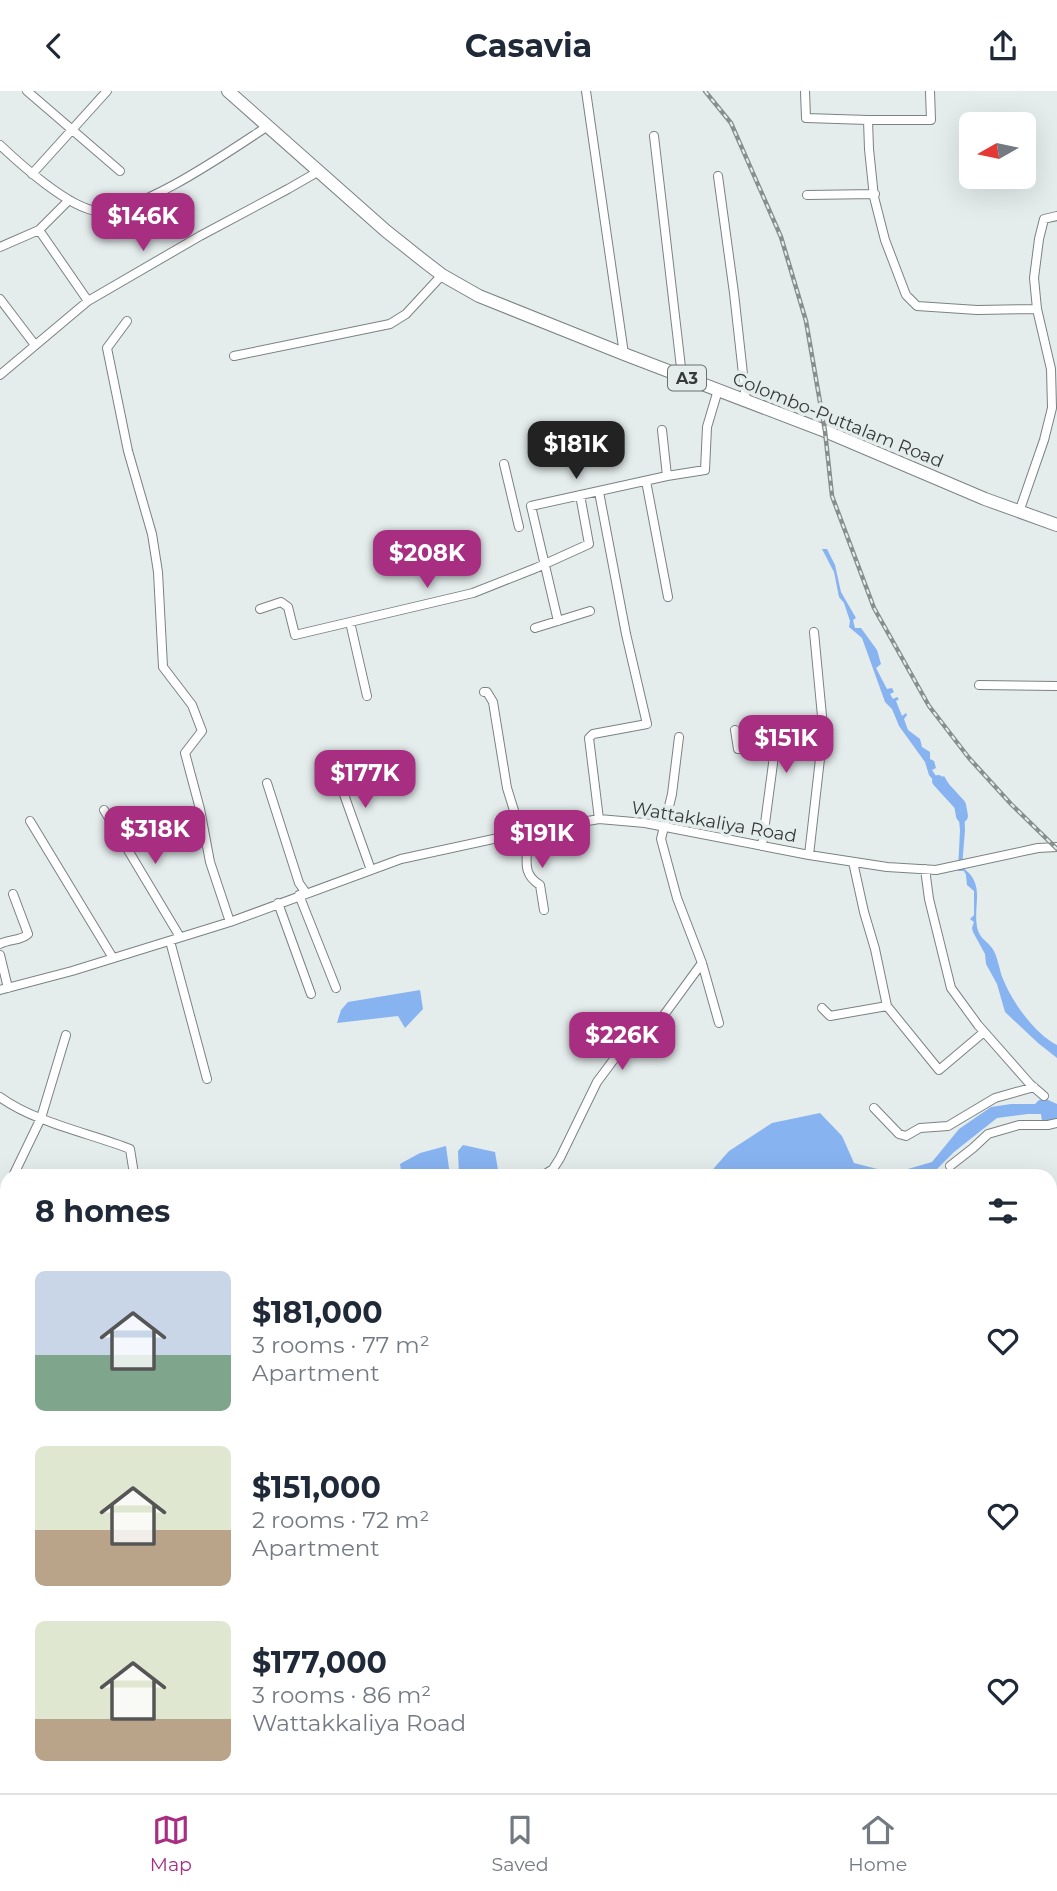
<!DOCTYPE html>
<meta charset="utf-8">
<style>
body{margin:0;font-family:Montserrat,sans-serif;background:#f2f2f3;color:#1f2937;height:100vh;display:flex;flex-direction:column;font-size:26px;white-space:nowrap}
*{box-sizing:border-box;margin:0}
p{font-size:23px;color:#747a83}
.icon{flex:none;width:38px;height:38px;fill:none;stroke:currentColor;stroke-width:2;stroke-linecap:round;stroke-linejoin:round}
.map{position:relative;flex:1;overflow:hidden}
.details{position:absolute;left:0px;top:1078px;width:1057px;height:625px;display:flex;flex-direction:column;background:#fff;border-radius:21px 21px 0 0;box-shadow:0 7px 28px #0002}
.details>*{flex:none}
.needle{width:46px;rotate:261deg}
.buttons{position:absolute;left:959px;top:21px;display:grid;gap:14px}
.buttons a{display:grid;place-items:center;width:77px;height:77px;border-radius:10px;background:#fff;box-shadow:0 7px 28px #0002;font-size:35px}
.price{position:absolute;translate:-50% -60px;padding:0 16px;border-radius:14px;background:#a82e82;color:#fff;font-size:23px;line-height:46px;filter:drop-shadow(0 2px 4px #0008)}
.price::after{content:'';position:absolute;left:50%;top:42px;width:21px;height:16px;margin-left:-10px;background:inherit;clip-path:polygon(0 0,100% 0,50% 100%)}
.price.active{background:#222;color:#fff}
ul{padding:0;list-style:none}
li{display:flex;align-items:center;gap:21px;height:175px;padding:0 35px}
li span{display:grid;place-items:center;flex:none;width:196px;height:140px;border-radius:10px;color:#555}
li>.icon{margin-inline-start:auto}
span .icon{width:84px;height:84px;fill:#fffc;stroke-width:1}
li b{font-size:30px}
h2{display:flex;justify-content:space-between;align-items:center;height:84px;padding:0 35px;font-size:30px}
header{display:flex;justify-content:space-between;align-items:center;height:91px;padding:0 35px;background:#fff;font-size:32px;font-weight:700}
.menu{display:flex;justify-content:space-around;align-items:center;height:98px;border-top:2px solid #e0e1e3;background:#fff;font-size:19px;color:#747a83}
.menu a{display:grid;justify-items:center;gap:4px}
.menu .active{color:#a82e82}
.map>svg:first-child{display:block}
</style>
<header><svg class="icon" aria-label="back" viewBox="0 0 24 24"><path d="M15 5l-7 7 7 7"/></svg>Casavia<svg class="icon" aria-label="share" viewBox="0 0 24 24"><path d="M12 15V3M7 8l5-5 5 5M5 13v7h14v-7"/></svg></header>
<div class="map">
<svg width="1057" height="1702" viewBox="0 0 1057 1702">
<rect width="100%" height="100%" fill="#e4ecec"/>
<!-- water -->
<path fill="#87b3f1" d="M822,458H827L835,474L841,501L856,527L853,529L855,537H861L877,559L881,573L876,577L887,598L892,597L894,601L890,603L893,608L897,606L899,608L896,610L902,625L906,622L907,624L904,628L908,639L920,648L922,656L930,661V668L934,670L936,677L932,679L938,688L944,685L950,695L949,707L964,714L965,739L962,776C986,793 973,812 977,836C979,847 987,850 992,857C998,865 999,879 1003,888C1012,911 1035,943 1057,954V967L1038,952L1005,921L997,893L986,873L985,863L973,841L972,837L974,831L970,828L974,824V800L967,794L966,784L964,780H958L960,739L958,719L929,684L925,671L899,635L892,618L885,611L862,547L849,536L850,530L844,512L839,506L834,481Z
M420,899L423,918L405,937L398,925L337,932L341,919L348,911Z
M1046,1008L1057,1013V1029L1042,1030L1041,1023H1028L997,1027L954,1061L930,1085H707L729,1060L772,1032L820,1022L842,1045L854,1072L901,1084V1080L932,1071L959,1038L991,1016L1011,1013H1035L1039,1009Z
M463,1054L495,1061L499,1085H459L458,1060Z
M446,1055L450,1085H402L400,1073L420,1062Z
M1050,1128H1057V1261H1050Z
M7,1525V1612H0V1526Z
M1057,1626V1702H732L758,1696H1050V1628Z
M0,1635L7,1637V1696H359L347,1702H0Z"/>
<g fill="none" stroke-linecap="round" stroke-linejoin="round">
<!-- river -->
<path stroke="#87b3f1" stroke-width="12" d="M938,690L960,714L962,725"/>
<defs>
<path id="minor" d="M27,0L120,80
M586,0L624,263
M805,0L806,27L868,29
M930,0L931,29H868L869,58L874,106L885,149L906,204L917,215L977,219L1037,218
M654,45L682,285
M0,54C20,73 69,117 97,120C139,124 231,59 268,35
M32,83L107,0
M718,85L734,202L746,310
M807,104L875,103
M39,139L88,210
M0,156L39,139L69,109
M0,208L35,254
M127,230L107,257L128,360L152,443L158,481L163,576L192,614L202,640L185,662L200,718L210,771L230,831
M234,265L390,233L406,223L442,184
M0,284L88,210L200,145L288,98L314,83L318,78
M662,339L667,385
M504,373L519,436
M646,390L668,506
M1019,421L1044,349L1052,317L1051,278L1037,218L1034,187L1039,148L1044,128L1057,125
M260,518L281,511L288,516L295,544L473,502L536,477L589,453L580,404
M558,530L531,415L667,385L705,379L707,336L718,299
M350,531L367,605
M535,537L590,520
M979,594L1057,595
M484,601H487L493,611L507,697L521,742
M735,639L738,658H760L774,665L762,755
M679,646L672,703L661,748L677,807L702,872L719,932
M332,670L371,779
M267,692L299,792L306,802
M104,719L180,846
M599,728L589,647L593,643L647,633L626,543L599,401
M30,730L113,867
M525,741C532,762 517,780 540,794L544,819
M809,764L821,659L822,625L814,541
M853,771L864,821L875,858L887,915L939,979L984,941
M925,778L929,808L951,897L978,934L1030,993L1044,1005
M299,804L336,897
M278,812L311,903
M170,850L207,988
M0,853C9,848 21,850 28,843L13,803
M0,864L8,897
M0,899L72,880L230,831L401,768L521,742L599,728L645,732L809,764L887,776L936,779L1038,757L1057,756
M822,917L830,925L887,915
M0,1006C34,1031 89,1042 130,1058L134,1083
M874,1017L899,1043L906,1045L920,1037L948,1035L995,1007L1034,996
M950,1075L973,1057L988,1043L1019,1034H1048L1057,1032
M13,1085L41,1027L66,944
M542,1085L553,1078L560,1067L597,991L635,940L661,928L702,872
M0,1108L7,1096
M0,1208L7,1209
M1057,1285L1054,1287L1051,1298L1057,1360
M0,1297H7
M1050,1383L1057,1369
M0,1391L7,1392
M0,1436H7
M1050,1508L1057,1506
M1050,1591L1057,1590
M544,1696L545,1702
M573,1702L597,1696"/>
<path id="highway" d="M228,0L386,140L425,171L442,184L479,205L624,263L825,340L985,408L1057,434"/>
</defs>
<!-- minor casing -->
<use href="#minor" stroke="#7b8283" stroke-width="10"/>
<!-- highway casing -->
<use href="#highway" stroke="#7b8283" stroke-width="14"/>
<!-- minor -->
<use href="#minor" stroke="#fff" stroke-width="8"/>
<!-- highway -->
<use href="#highway" stroke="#fff" stroke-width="12"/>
<defs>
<path id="rail" d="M705,0L731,32L781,146L806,230L825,340L832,405L874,517L929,615L969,667L1011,713L1057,758"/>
</defs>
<!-- rail casing -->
<use href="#rail" stroke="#888e8e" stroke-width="4.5"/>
<!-- rail -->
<use href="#rail" stroke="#e4ecec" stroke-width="2" stroke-dasharray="5" stroke-linecap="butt"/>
</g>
<g text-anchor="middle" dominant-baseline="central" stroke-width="7" stroke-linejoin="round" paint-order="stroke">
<!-- shield labels -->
<rect fill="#e4ecec" stroke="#6b6f6f" stroke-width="2" x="668" y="274.5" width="38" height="25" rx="5"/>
<g font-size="16" font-weight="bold" fill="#373a3a">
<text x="687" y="287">A3</text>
</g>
<!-- street labels -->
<g font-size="18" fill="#373a3a" stroke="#e4ecec">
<text transform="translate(838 329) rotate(22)">Colombo-Puttalam Road</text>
<text transform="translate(714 731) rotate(10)">Wattakkaliya Road</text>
</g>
</g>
</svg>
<div class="buttons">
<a><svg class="needle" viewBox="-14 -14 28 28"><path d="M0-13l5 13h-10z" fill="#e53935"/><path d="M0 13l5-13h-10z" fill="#747a83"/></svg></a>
</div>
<b class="price" style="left:143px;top:162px">$146K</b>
<b class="price active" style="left:576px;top:390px">$181K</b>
<b class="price" style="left:427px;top:499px">$208K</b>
<b class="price" style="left:786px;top:684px">$151K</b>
<b class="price" style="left:365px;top:719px">$177K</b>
<b class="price" style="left:155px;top:775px">$318K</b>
<b class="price" style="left:542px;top:779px">$191K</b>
<b class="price" style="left:622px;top:981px">$226K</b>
<section class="details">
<h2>8 homes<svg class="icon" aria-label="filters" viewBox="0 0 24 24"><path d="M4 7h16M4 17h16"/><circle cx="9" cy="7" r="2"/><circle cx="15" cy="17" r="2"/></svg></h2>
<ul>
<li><span style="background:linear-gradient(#c9d6e8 60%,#7fa58c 0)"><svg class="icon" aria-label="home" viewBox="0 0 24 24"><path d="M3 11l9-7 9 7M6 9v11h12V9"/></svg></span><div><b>$181,000</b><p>3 rooms · 77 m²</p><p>Apartment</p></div><svg class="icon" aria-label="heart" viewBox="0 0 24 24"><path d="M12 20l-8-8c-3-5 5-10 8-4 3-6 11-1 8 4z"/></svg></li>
<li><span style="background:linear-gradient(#dfe7d0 60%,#b9a48a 0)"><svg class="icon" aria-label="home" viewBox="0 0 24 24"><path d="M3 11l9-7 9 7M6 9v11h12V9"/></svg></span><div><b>$151,000</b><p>2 rooms · 72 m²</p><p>Apartment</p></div><svg class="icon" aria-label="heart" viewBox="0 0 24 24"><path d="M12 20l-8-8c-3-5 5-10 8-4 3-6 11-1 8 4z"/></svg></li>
<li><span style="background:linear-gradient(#dfe7d0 70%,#b9a48a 0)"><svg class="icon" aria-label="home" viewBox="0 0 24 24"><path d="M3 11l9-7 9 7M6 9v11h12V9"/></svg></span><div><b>$177,000</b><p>3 rooms · 86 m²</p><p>Wattakkaliya Road</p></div><svg class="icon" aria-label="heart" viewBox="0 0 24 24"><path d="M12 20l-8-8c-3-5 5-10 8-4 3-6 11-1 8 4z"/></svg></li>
</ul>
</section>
</div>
<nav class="menu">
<a class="active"><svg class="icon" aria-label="map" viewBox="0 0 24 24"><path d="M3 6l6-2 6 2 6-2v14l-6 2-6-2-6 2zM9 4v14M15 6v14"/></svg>Map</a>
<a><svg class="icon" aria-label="saved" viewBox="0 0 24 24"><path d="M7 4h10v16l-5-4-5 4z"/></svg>Saved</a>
<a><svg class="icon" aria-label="home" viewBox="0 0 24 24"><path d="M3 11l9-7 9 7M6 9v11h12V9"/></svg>Home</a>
</nav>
